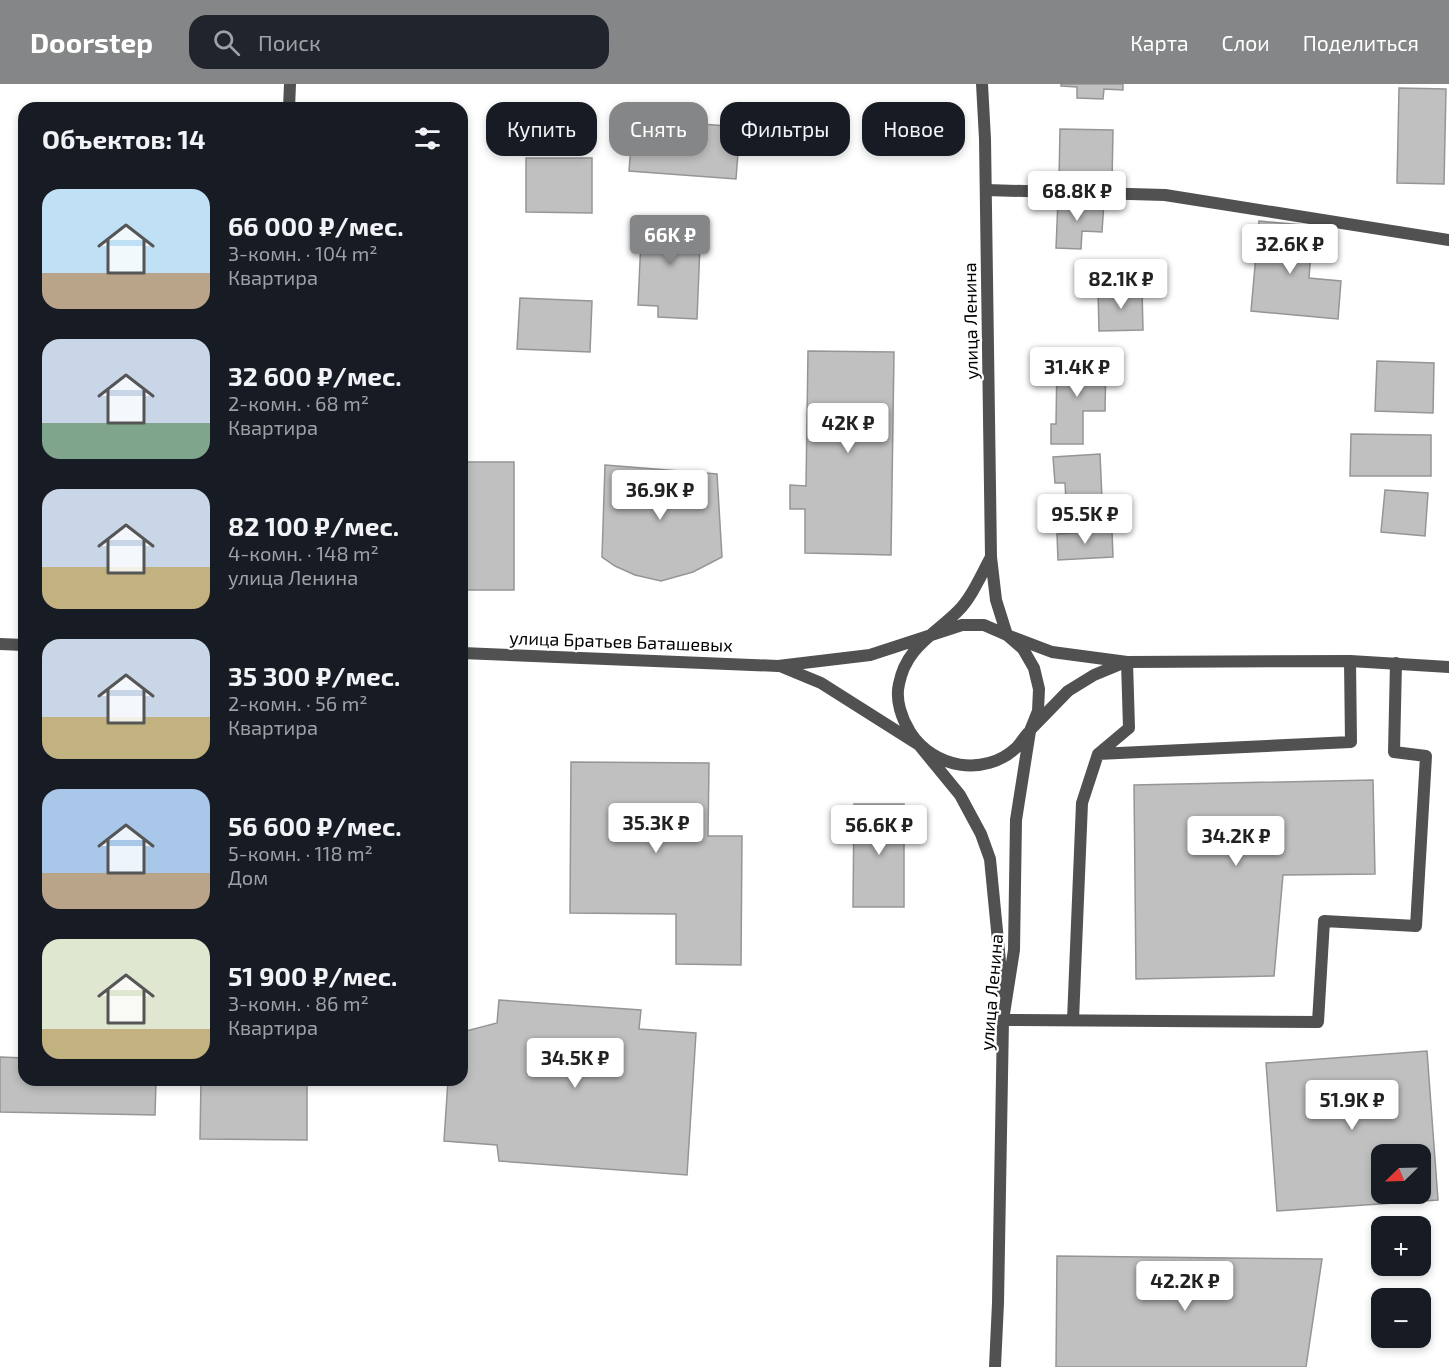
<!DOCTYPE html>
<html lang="ru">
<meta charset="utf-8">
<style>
body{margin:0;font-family:"Exo 2",sans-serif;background:#20242c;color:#f1f3f6;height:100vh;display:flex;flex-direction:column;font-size:22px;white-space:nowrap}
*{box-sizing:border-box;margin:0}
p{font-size:20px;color:#9ea1a6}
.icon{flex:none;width:33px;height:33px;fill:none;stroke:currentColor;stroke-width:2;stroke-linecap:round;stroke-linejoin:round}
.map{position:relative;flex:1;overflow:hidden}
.details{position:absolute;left:18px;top:18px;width:450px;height:984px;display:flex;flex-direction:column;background:#171b24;border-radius:18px;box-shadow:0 3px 9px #0003}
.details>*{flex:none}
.hud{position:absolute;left:486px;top:18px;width:570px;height:54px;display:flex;gap:12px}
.needle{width:39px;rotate:247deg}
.fabs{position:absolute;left:1371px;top:1060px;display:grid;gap:12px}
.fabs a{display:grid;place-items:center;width:60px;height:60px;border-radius:12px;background:#171b24;box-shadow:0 3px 9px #0003;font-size:30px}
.price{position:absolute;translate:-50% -51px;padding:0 14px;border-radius:6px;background:#fff;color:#222;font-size:20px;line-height:39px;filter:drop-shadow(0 2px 3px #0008)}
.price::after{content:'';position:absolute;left:50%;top:36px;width:18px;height:14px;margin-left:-9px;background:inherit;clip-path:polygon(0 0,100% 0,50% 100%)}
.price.on{background:#858687;color:#fff}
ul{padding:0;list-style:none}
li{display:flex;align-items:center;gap:18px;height:150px;padding:0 24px}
li span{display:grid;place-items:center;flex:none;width:168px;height:120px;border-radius:18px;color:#555}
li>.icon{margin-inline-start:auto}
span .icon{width:72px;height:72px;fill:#fffc;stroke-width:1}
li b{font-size:26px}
h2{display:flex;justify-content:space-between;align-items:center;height:72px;padding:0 24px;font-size:26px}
.chip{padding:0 21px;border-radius:18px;background:#171b24;box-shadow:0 3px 9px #0003;font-size:21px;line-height:54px}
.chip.on{background:#858687;color:#fff}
header{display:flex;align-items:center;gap:36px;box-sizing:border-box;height:84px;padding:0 30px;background:#858687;color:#fff}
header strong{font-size:28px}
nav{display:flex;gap:33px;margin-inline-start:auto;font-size:21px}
.search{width:420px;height:54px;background:#20242c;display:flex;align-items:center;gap:15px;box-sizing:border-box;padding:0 21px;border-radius:18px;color:#9ea1a6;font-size:22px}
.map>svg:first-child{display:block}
</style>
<header>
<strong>Doorstep</strong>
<div class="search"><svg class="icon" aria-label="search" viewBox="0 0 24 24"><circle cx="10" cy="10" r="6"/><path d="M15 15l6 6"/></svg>Поиск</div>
<nav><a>Карта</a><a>Слои</a><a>Поделиться</a></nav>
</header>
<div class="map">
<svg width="1449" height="1283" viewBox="0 0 1449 1283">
<rect width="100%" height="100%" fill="#fff"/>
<!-- building -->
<path fill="#c0c0c0" stroke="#959595" stroke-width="1.5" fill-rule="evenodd" d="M1061,0H1123V6L1104,5L1103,15L1077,14V3L1061,2Z
M1399,4L1446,5L1444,100L1397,99Z
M634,24L664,26L663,37L740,43L736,95L629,87Z
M1060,45L1113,46L1112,98L1059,97Z
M526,74H592V129L526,128Z
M1058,116L1104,118L1102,148L1082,147L1081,165L1056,164Z
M642,133L701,136L697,235L658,233V222L638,221Z
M1259,137L1313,142L1309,194L1341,197L1338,235L1251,227Z
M1142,205L1143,246L1099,247L1098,206Z
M520,214L592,217L590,268L517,265Z
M808,267L894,268L891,471L805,469V425H790V401L806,402Z
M1057,276L1106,277L1105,327H1083V360H1051V340H1056Z
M1377,277L1434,279L1433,329L1375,327Z
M1351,350L1431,351V392H1350Z
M1100,370L1102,415L1066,417L1065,399H1055L1053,373Z
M462,378H514V506H462Z
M605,381L717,390L722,473L693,488L661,497L635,491L615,482L602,473Z
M1385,406L1428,409L1425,452L1381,448Z
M1112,447L1113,473L1058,476L1057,450Z
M571,678L709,679L708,752H742L741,881L676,880V830L570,829Z
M1373,696L1375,790L1283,791L1274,892L1136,895L1134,701Z
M854,720H904V823H853Z
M499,916L641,926L639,945L696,949L687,1091L499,1077L497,1061L444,1057L448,996H462V948L497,939Z
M1427,967L1438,1116L1277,1127L1266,979ZM1382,1071H1420V1110H1382Z
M0,973L24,974V996H156L155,1031L0,1028Z
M201,996H307V1056L200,1055Z
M1057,1172L1322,1175L1306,1283H1056Z"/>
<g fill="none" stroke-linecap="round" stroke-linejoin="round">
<!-- service -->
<path stroke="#515151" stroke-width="12" d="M289,24L290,0
M986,106L1165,111L1449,156
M1098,670L1351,658L1350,577
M1003,936L1318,938L1324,837L1416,842L1426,672L1394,668L1396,579
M1073,936L1082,719L1098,670L1129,644L1127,578"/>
<!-- minor -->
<path stroke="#515151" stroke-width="12" d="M1007,551L1052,568L1127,578L1350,577L1449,583
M1031,645L1068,607L1094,591L1123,579"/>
<!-- tertiary -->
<path stroke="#515151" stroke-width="12" d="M982,0L985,55L991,473L996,516L1007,551
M991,473C981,491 972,513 958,527C933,552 906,563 899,600C895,616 902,635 910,648C933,684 984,694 1017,663C1021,659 1024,653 1028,649
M0,560L24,561
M462,569L778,582L870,571L962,541H984L1007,551L1023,565L1034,584L1039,605L1038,627L1030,647L1016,736L1014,866L1003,936L998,1219L995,1283
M780,582L821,599L919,661L960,711L981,750L990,775L1003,908"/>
</g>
<g text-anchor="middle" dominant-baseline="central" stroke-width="4.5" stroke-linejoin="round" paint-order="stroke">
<!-- street labels -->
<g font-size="18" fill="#000" stroke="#fff">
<text transform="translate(970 237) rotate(-91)">улица Ленина</text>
<text transform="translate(621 557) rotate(2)">улица Братьев Баташевых</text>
<text transform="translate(991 908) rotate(-85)">улица Ленина</text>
</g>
</g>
</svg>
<div class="fabs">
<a><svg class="needle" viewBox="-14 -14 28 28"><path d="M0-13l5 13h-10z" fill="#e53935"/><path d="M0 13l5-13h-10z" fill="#9ea1a6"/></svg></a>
<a>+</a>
<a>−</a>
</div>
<b class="price" style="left:1077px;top:138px">68.8K ₽</b>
<b class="price on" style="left:670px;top:182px">66K ₽</b>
<b class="price" style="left:1290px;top:191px">32.6K ₽</b>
<b class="price" style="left:1121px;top:226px">82.1K ₽</b>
<b class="price" style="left:1077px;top:314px">31.4K ₽</b>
<b class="price" style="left:848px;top:370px">42K ₽</b>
<b class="price" style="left:660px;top:437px">36.9K ₽</b>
<b class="price" style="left:1085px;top:461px">95.5K ₽</b>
<b class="price" style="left:656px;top:770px">35.3K ₽</b>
<b class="price" style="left:879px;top:772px">56.6K ₽</b>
<b class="price" style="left:1236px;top:783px">34.2K ₽</b>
<b class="price" style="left:575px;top:1005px">34.5K ₽</b>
<b class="price" style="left:1352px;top:1047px">51.9K ₽</b>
<b class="price" style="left:1185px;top:1228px">42.2K ₽</b>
<div class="hud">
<a class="chip">Купить</a>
<a class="chip on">Снять</a>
<a class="chip">Фильтры</a>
<a class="chip">Новое</a>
</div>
<section class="details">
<h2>Объектов: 14<svg class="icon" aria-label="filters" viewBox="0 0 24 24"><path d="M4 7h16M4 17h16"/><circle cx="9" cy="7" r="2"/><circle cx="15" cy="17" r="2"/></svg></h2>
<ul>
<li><span style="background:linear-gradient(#bfe0f5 70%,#b9a48a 0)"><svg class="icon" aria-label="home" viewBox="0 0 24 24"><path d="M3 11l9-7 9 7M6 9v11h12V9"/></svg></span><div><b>66 000 ₽/мес.</b><p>3-комн. · 104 m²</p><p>Квартира</p></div></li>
<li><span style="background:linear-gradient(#c9d6e8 70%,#7fa58c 0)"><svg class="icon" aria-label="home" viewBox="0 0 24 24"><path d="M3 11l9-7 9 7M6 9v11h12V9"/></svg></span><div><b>32 600 ₽/мес.</b><p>2-комн. · 68 m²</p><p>Квартира</p></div></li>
<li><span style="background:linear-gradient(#c9d6e8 65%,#c2b280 0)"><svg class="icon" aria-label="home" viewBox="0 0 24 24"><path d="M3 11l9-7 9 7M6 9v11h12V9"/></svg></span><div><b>82 100 ₽/мес.</b><p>4-комн. · 148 m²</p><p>улица Ленина</p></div></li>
<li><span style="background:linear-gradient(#c9d6e8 65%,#c2b280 0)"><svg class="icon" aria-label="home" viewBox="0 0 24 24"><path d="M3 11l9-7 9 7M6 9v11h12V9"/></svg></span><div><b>35 300 ₽/мес.</b><p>2-комн. · 56 m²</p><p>Квартира</p></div></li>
<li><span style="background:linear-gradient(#a9c7e8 70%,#b9a48a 0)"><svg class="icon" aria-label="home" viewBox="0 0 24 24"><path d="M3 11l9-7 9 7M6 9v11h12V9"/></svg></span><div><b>56 600 ₽/мес.</b><p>5-комн. · 118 m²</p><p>Дом</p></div></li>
<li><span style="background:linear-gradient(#dfe7d0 75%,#c2b280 0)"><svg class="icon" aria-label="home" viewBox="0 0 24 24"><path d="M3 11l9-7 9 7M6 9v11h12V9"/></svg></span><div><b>51 900 ₽/мес.</b><p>3-комн. · 86 m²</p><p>Квартира</p></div></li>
</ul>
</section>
</div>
